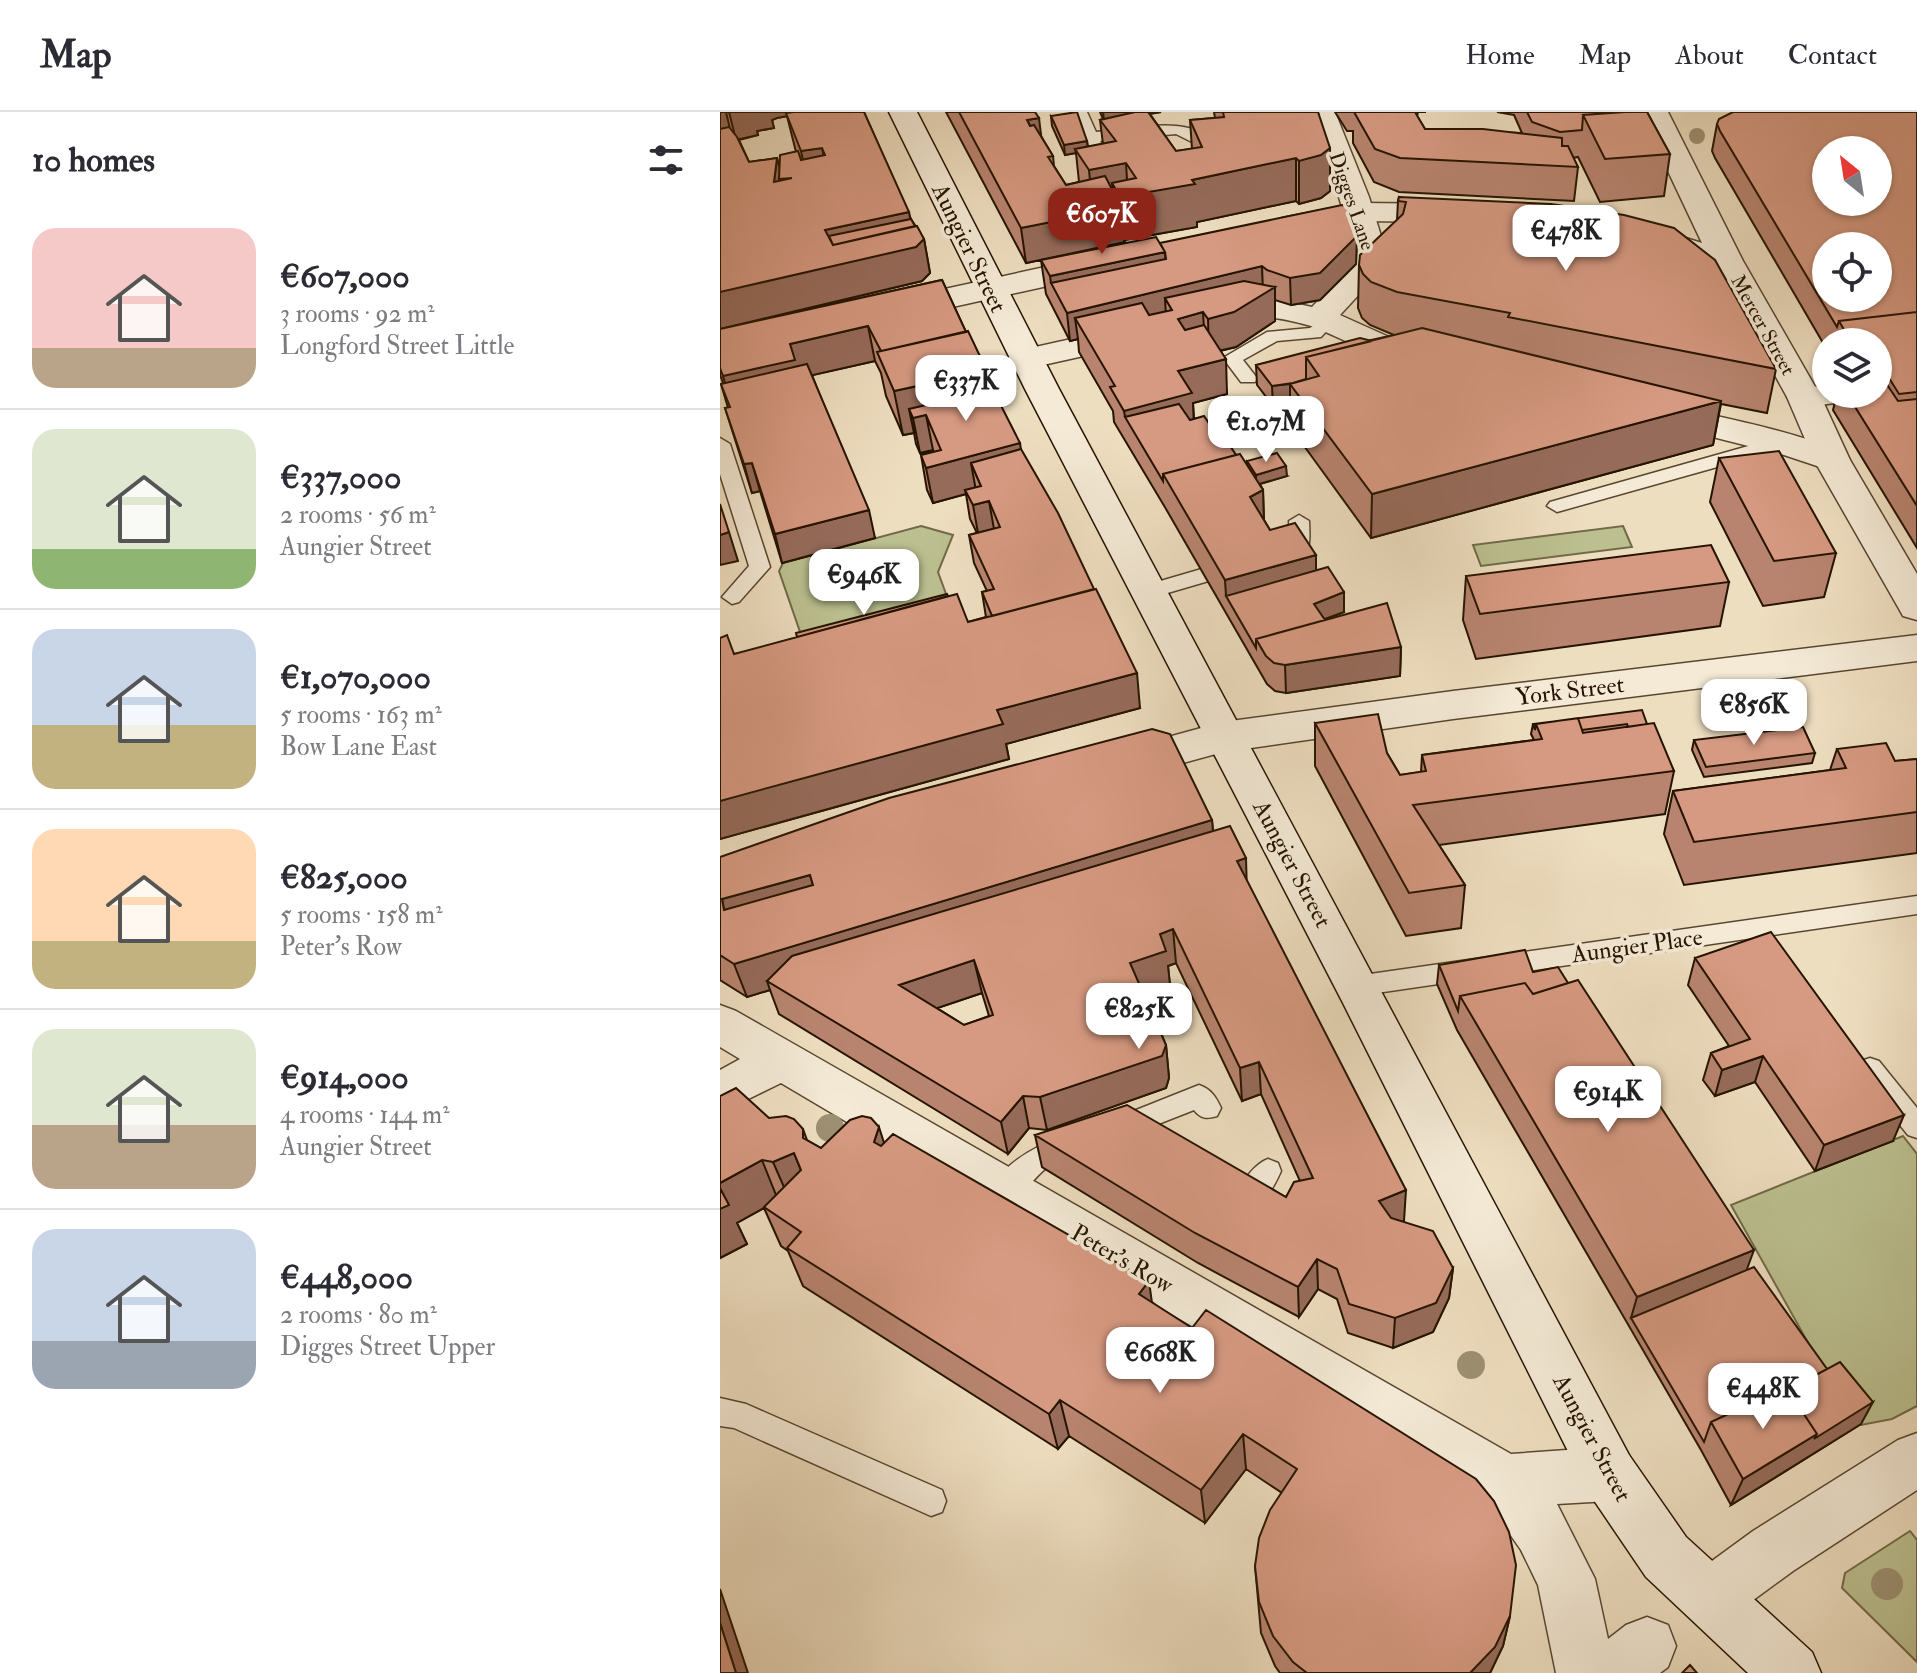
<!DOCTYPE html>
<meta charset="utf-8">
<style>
body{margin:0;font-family:"IM FELL Double Pica",serif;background:#f7f7f7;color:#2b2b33;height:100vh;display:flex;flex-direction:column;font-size:30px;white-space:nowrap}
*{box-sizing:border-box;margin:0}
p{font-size:26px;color:#7c7c81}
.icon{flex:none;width:44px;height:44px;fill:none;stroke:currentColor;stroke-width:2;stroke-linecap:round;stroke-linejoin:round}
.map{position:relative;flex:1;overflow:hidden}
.sheet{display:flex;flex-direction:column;background:#fff;width:720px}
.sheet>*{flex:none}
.needle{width:52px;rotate:330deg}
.controls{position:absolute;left:1092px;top:24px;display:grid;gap:16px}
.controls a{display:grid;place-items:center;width:80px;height:80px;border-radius:50%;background:#fff;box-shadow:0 2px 6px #0004;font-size:40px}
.price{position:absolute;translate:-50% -68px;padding:0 18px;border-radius:16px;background:#fff;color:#222;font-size:26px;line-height:52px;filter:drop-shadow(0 2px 4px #0008)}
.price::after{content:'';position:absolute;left:50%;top:48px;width:24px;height:18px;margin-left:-12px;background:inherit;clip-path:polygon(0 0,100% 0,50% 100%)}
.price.active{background:#8f2418;color:#fff}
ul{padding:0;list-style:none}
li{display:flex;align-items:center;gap:24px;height:200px;padding:0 32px}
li+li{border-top:2px solid #e1e1e2}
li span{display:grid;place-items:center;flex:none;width:224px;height:160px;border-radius:24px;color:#555}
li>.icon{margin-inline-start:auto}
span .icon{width:96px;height:96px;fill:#fffc;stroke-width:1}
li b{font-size:34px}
h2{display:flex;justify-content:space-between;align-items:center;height:96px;padding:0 32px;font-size:34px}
header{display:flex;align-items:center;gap:48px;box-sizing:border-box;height:112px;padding:0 40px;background:#fff;border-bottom:2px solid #e1e1e2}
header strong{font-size:38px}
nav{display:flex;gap:44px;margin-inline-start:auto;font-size:28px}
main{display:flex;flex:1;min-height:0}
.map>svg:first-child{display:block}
</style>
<header>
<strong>Map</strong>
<nav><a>Home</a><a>Map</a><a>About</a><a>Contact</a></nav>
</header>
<main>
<section class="sheet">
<h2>10 homes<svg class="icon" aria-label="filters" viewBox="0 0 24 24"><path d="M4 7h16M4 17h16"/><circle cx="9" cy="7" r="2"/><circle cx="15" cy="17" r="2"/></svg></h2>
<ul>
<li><span style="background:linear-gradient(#f6c9c9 75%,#b9a48a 0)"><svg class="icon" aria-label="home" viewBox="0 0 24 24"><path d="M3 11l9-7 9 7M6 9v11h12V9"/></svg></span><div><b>€607,000</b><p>3 rooms · 92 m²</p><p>Longford Street Little</p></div></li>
<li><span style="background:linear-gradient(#dfe7d0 75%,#8fb573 0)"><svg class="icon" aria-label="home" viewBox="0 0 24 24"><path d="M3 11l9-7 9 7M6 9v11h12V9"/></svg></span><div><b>€337,000</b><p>2 rooms · 56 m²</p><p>Aungier Street</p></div></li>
<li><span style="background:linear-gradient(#c9d6e8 60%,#c2b280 0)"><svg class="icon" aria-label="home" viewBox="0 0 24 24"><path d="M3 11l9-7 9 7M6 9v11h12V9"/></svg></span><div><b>€1,070,000</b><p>5 rooms · 163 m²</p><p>Bow Lane East</p></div></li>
<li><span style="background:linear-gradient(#ffd9b3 70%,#c2b280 0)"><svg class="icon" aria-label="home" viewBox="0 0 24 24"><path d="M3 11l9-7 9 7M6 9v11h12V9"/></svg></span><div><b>€825,000</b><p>5 rooms · 158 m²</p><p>Peter's Row</p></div></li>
<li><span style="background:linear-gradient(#dfe7d0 60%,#b9a48a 0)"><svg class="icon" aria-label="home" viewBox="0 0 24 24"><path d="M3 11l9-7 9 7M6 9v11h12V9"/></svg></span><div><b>€914,000</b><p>4 rooms · 144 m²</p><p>Aungier Street</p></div></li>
<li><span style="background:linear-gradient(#c9d6e8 70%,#9aa5b1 0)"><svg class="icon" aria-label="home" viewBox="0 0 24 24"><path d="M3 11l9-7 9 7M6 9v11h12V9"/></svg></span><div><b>€448,000</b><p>2 rooms · 80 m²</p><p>Digges Street Upper</p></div></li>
</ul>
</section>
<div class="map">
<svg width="1197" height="1561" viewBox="0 0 1197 1561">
<rect width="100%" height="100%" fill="#eedec0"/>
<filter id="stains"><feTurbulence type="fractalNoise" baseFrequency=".0025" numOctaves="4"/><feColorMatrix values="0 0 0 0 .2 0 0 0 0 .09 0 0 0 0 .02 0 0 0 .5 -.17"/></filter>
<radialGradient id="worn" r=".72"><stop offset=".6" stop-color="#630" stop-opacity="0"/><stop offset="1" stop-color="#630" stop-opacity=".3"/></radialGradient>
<!-- green -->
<path fill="#bcc090" stroke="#716a48" stroke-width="2" d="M201,414L233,423L218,460L233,501L87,540L59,459L63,451Z
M903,414L912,435L761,454L753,433Z
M1183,1024L1197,1042V1294L1172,1307L1141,1313L1110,1270L1011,1093Z
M1190,1419L1197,1428V1550L1122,1476L1125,1461Z"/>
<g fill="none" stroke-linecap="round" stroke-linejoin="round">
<defs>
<path id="service" d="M351,0H367L376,20C420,16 472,1 506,37L498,42L492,40L456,22L380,29L385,39L377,44L369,39Z
M606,205L615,210L601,225L557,229L523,248L537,266L535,270H521L503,246L547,220L590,216Z
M0,326L10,332L50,455L19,490L12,492L2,485L29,454L0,362Z
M1070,329L1077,331L1080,335L1077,339L1040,343L837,400L827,394L830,390L1039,331Z
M579,403L589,409C590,431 592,454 561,446L558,441L570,433L569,409Z
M485,456L495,463L492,468L427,487L417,480L420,475Z
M1197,784V802L636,884L627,881L623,874L627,867L636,864Z
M1150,946L1159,949L1197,996V1026L1188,1023L1141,965L1137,957L1141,949Z
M479,973C491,977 496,985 501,996L497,1004C487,1007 481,1007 474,998L400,1027L391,1024L387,1016L391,1008Z
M350,1022L359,1025L363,1033L359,1041C350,1044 338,1047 330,1053C312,1065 298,1096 274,1087L270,1079C285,1048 320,1032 350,1022Z
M548,1047L558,1051L561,1059C553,1077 538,1106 515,1098L511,1090C519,1075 532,1053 548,1047Z
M0,1286L26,1292L222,1378L226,1389L222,1400L211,1404L14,1316L0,1314Z"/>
<path id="minor" d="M587,0H615L649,85L669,150L620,203L669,225L715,236L720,243L715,250C676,260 627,227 591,214C577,210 555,204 541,206C522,208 506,217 486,212L482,205L486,198L545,185L592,195L637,148L619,85Z
M419,212L431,215L436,222L431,229L305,257L293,254L288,247L293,240Z
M1106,273V282H1136L1131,289L1084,295L1072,292L1067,285L1072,278Z
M937,291C971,299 1115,326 1130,348L1125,356L1112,359L1064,343L925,308L920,301L925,294Z
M1197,523V549L733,607L503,640L401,668L386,664L380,653L386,642L503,610L733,579Z
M0,893L16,899L791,1342L889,1335L909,1343L917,1362L909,1381L889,1389L837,1392L875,1467L888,1527L906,1513L927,1505L948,1513L956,1534L948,1555L940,1561H836L818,1473L801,1438L766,1388L61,971L0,1001V958L20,947L0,935Z
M1197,1321V1378L1073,1459L1010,1505L990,1514L970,1505L961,1485L970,1465L1033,1419L1178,1328Z"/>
<path id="tertiary" d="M920,0H948L1023,149L1101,285L1130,348L1197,462V508L1183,504L1178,495L1094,348L1067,285L995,155L922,132L917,125L922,118L933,116L982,131Z
M639,91L738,92L749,94L753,101L749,108L738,110L639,109L573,122L562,120L558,113L562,106Z
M380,143L391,146L396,153L391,160L174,208L162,205L158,198L162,191L174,188Z"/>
<path id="secondary" d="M169,0H197L339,277L909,1343L966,1425L1092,1540L1101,1561H1028L926,1465L869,1381L622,889L305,277Z"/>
</defs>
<!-- service casing -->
<use href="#service" stroke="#584630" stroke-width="3"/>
<!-- minor casing -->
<use href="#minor" stroke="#584630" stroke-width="3"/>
<!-- tertiary casing -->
<use href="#tertiary" stroke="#584630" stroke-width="3"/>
<!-- secondary casing -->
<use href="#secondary" stroke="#261400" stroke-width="3"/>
<!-- service -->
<use href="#service" fill="#f4ead6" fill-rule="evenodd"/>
<!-- minor -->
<use href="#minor" fill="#f4ead6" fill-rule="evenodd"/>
<!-- tertiary -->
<use href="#tertiary" fill="#f4ead6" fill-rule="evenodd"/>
<!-- secondary -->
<use href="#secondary" fill="#f4ead6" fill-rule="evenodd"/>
</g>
<!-- trees -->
<g fill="#9d9072">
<circle cx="977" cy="24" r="8"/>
<circle cx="110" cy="1016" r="14"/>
<circle cx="751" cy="1253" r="14"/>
<circle cx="1167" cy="1472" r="16"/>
</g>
<!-- wall -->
<path fill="#b8846f" stroke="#261400" stroke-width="2" fill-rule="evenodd" d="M0,0H144L191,107L204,127L210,161L202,169L0,217ZM67,4L76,40L59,56L57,46L29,50L19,28L38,23L37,19L54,16L52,8L57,6Z
M226,0H315L321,24L333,44L334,54L346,73L359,70L356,41L345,43L332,14L331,4L367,29L368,35L383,32L380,8L383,7L380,0H441L430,2L456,39L472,37L470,8L495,6L494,0H598L610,79L601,86L579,92L576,89L477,110V115L404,128L405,130L306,151Z
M615,0H706H698L697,4L705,17L802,21L794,3L777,0H927L950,42L944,84L880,90L858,45L853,46L858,55L854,89L679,80L654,70L633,31V19H627Z
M1197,0V436L1113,298L1117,282H1158V230H1106V236L995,46L992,39L997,12Z
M679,85L1056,257L1047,301L1001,292L993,333L651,426L571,316L570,291L553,294L537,273L536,253L674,223L650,213L642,206L638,196L639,153L677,108L678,89Z
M637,124L636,152L600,188L571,193L555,188V209L516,235L500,239L507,282L473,291L474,306L490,313L516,343L527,352V349L567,364L540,372L543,378L544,408L550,418L596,443V458L624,500L604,508L681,535L680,564L566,581L555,579L547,572L446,397L394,310L393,299L359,240L358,227L350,229L326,182L321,148L440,131Z
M222,168L246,220L267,259L268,268L420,596L286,632L289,647L0,727V526L14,542L248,510L266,505L262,480L267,479L254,451L249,423L257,421L250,407L246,382L213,391L207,378L201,343L214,340L213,338L200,341L196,332L194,321L183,323L166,284L161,261L155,249L92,263L155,426L62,451L40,379L32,381L5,296H8L1,272L3,271L0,263V217Z
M999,346L1116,441L1104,485L1043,494L990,390Z
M746,464L1009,470L1000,514L756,547L743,508Z
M595,611L667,641L680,663L701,660L702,643L814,628L811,622L813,612H927L954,659L945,702L719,733L745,773L741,816L686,824L595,654Z
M974,628L1095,641L1092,651L984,665L972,638Z
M1117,637L1175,649L1197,647V741L964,773L944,722L953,679L1110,658Z
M492,708L493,719L526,768L684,1109H683L733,1156L729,1186L713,1220L673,1236L628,1221L617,1187L598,1177L579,1205L478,1151L322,1055L315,1023L566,1085L580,1069L541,982L522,989L456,851L448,854L450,873L424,882L446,933L449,966L446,976L327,1018L309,1016L288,1042L59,902L50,878L27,885L0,868V745ZM262,881L269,904L244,913L217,896Z
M975,846L1173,1029L1095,1059L1035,970L995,984L983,968L991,941L1009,934L968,873Z
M719,853L1027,1158L1141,1312L1011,1393L981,1338L737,918L717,872Z
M49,1006L83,1017L87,1028L101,1036L164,1031L432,1190L790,1504L783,1534L770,1561H560L555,1554L541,1521L535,1454L562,1381L526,1357L485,1411L349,1324L338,1337L83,1174L68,1139L61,1134L44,1096L17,1111L27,1132L0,1146Z"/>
<!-- shaded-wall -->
<path fill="#966b5a" stroke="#261400" stroke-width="2" d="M0,0H6L11,21L0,25Z
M9,0H73L74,3L57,6L52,8L54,16L37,19L38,23L16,28Z
M383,0H441L384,8Z
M319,6L323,39L307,8Z
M367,29L368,39L355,37L356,41L345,43L344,33Z
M102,36L109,69L88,73L81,39Z
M610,36V79L601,86L579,92V49Z
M57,46L62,66L59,67L64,89L54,70Z
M576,46V89L477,110V115L404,128L405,130L306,151L301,116L401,96L400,85L392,71L395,96L373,101L369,58L406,51L408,84L472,68Z
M189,100L193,122L204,127L210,161L202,169L0,217V180L105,118Z
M637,124L636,152L600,188L571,193L570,166Z
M445,140L448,175L331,171L330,164Z
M542,154L543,181L452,198L445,186L446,205L355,206L358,227L350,229L347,201Z
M555,175V209L516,235L489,241L488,207Z
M483,200L485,235L460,241L458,207Z
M148,214L155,249L80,266L13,299L3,264L70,232Z
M506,247L507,282L473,291L474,316L405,305L404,299L458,259Z
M1164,258L1158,280V259Z
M267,259L274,303L210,292L206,281L212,316L206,303L213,338L200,341L193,306L189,297L194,321L183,323L174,279Z
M570,272V291L553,294L552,274Z
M1001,289L993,333L651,426L652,382Z
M300,331L305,366L261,374L251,351L256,379L245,378L246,382L213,391L206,356Z
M32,351L40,379L32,381L24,352Z
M566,354L567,364L536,373V363Z
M543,378L544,413L530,385Z
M269,389L274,417L258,421L253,393Z
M149,398L155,426L62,451L55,422Z
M9,420L18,449L0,453V423Z
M596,443V478L506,484L505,468Z
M624,480V500L594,511V492Z
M681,535L680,564L566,581L565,553Z
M417,561L420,596L286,632L289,647L0,727V689L277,598Z
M492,708L495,742L47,869L50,878L27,885L14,852Z
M526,746L527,781L517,749Z
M90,763L101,797L4,798L2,787Z
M453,817L456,851L448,854L450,873L415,885L410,851L440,822Z
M254,848L262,881L188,906L179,873Z
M446,933L449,966L446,976L327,1018L320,985Z
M1043,944L1035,970L995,984L1002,958Z
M539,950L541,982L522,989L520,956Z
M303,984L309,1016L288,1042L281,1010Z
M1184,1003L1173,1029L1095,1059L1104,1033Z
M159,1015L172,1056L154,1030Z
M74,1041L90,1081L70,1089L53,1050Z
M42,1048L58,1088L17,1111L27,1132L0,1146V1071Z
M686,1078L684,1109L658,1120L659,1089Z
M1034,1138L1023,1168L911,1206L917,1185Z
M597,1147L598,1177L579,1205L578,1175Z
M733,1156L729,1186L713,1220L673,1236L675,1206Z
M429,1169L434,1206L419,1182Z
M340,1288L349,1324L338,1337L329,1302Z
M1153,1290L1141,1312L1011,1393L1023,1367L1097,1322Z
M523,1322L526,1357L485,1411L481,1378Z
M0,1477L28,1561H16L0,1511Z
M790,1504L783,1534L770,1561H750Z"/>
<!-- building -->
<path fill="#d69981" stroke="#261400" stroke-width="2" fill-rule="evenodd" d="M74,0H144L189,100L105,118L113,133L197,114L204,127L196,135L0,180V17L9,15L17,25L29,50L57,46L54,70L72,66L59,67L60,43L78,39L81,48L105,43L102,36L81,39L66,1Z
M239,0H315L319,6L307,8L310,14L314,13L333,44L328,45L346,73L385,64L402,96L301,116Z
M357,0L367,29L344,33L331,4Z
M415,0H428L456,39L482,35L470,8L504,5L503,0H598L610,36L601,43L579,49L576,46L472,68L475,72L400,85L392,71L416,66L406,51L369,58L355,37L396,29L380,8Z
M634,0H695L705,17H763L842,26V34H848L858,55L680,46L655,37Z
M807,0H905L863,3L862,18L840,20L812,10Z
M905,0H927L950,42L885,47L863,3Z
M1013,0H1197V200L1119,209L1117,215L1000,19L997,12L999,7ZM1106,38H1158V90H1106ZM1106,134H1158V186H1106Z
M679,85L831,92L904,103L954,116L995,148L1056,257L788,205L790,201L677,180L651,170L643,162L639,153L640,143L683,102L686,90L678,89Z
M622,93L628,95L637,124L600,161L570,166L547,158L542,154L347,201L331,171L446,147L445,140L440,131Z
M191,107L195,114L113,133L109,124Z
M436,125L445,140L330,164L321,148Z
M222,168L246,220L161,239L148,214L70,232L75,248L3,264L0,256V217Z
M524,169L555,175L514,200L488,207L483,200L458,207L465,218L484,213L506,247L458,259L472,281L404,299L390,275L395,274L355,206L422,191L429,203L452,198L445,186Z
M1197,200V280L1179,282L1164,258L1158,259V230H1131L1119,209Z
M702,216L1001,289L652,382L570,272L599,264L586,245Z
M248,219L267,259L174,279L157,240Z
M640,226L652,229L586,245V267L573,271L552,274L536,253Z
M87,252L149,398L55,422L32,351L24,352L5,296L10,295L1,272Z
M1162,265L1178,289L1197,287V394L1127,282H1158V266Z
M268,268L300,331L206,356L201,343L221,338L206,303L193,306L189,297L210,292L206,281Z
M459,292L470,308L484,304L490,313L496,312L516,343L443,362V369L405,305Z
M301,337L338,401L374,477L272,504L262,480L274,477L249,423L280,415L269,389L253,393L245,378L261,374L251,351Z
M1059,339L1116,441L1054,449L999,346Z
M557,341L566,354L536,363L527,349Z
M520,342L543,378L530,385L550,418L575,411L596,443L505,468L443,362Z
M0,392L9,420L0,423Z
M991,433L1009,470L760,502L746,464Z
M608,455L624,480L594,492L605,508L536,527V536L506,484Z
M376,477L417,561L277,598L283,612L0,689V526L7,523L14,542L237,482L248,510Z
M227,482L228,484L77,525L76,521Z
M667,491L681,535L565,553L554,551L546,544L536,527Z
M922,598L927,612L908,615L907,612L862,618L858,606L816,612L815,618L813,612Z
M658,602L667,641L680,663L706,659L702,643L822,627L816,612L858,606L863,621L934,611L954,659L693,693L745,773L689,781L595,611Z
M1083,615L1095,641L986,655L974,628Z
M432,617L450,622L492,708L14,852L0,843V745L169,686ZM90,763L93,773L4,798L2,787Z
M1166,631L1175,649L1197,647V700L974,730L953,679L1126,656L1117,637Z
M510,714L526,746L517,749L686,1078L659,1089L671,1106L713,1119L733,1156L716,1191L675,1206L629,1192L617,1157L597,1147L578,1175L475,1121L315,1023L407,993L566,1085L574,1070L593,1066L539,950L520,956L453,817L440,822L446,839L410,851L446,933L442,944L320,985L303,984L281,1010L47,869L72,844ZM254,848L273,903L244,913L179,873Z
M1051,820L1184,1003L1104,1033L1043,944L1002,958L991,941L1030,927L975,846Z
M805,838L813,860L838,855L848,871L813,882L805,871L740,884L738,899L719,853Z
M858,868L1034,1138L917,1185L740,884L805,871L813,882Z
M16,976L49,1006L66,1004L74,1007L83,1017V1026L101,1036L130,1008L142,1004L151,1006L159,1015L154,1030L161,1034L173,1022L429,1169L419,1182L472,1216L486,1198L756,1367L774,1389L789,1420L796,1453L790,1504L775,1535L750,1561H587L573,1550L553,1524L539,1490L535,1454L539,1426L550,1398L577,1357L523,1322L481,1378L340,1288L329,1302L67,1136L81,1120L44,1095L81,1058L74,1041L53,1050L42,1048L0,1071V984Z
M0,1076L9,1093L0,1097Z
M1034,1155L1107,1257L1068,1278L1066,1275L991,1310L984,1330L911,1206Z
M1120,1250L1153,1290L1094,1327L1097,1322L1068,1278Z
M1066,1275L1097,1322L1023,1367L991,1310Z
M0,1511L16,1561H0Z
M970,1553L977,1561H962Z"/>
<g text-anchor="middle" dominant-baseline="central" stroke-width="7" stroke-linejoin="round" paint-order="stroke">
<!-- far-street labels -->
<g font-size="20" fill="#261400" stroke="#f4ead6">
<text transform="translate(632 89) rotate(71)">Digges Lane</text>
<text transform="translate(1043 213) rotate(61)">Mercer Street</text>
</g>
<!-- street labels -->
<g font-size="24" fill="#261400" stroke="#f4ead6">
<text transform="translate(249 136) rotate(64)">Aungier Street</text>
<text transform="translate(850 579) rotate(-7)">York Street</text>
<text transform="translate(572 752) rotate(62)">Aungier Street</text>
<text transform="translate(917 834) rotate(-8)">Aungier Place</text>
<text transform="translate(402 1147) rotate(30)">Peter's Row</text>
<text transform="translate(872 1326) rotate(62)">Aungier Street</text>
</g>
</g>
<rect width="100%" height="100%" filter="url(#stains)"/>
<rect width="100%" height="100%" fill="url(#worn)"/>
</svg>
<div class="controls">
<a><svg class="needle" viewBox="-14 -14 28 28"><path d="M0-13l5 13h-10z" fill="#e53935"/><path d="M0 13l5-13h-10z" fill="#7c7c81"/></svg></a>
<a><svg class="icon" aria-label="locate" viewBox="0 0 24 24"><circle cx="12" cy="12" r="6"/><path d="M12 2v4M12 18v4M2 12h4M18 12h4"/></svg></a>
<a><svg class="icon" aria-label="layers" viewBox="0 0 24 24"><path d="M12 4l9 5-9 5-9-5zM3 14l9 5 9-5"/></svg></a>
</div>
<b class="price active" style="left:382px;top:144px">€607K</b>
<b class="price" style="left:846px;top:161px">€478K</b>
<b class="price" style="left:246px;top:311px">€337K</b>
<b class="price" style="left:546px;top:352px">€1.07M</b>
<b class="price" style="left:144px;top:505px">€946K</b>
<b class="price" style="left:1034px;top:635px">€856K</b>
<b class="price" style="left:419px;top:939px">€825K</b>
<b class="price" style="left:888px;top:1022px">€914K</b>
<b class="price" style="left:440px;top:1283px">€668K</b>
<b class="price" style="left:1043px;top:1319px">€448K</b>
</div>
</main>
